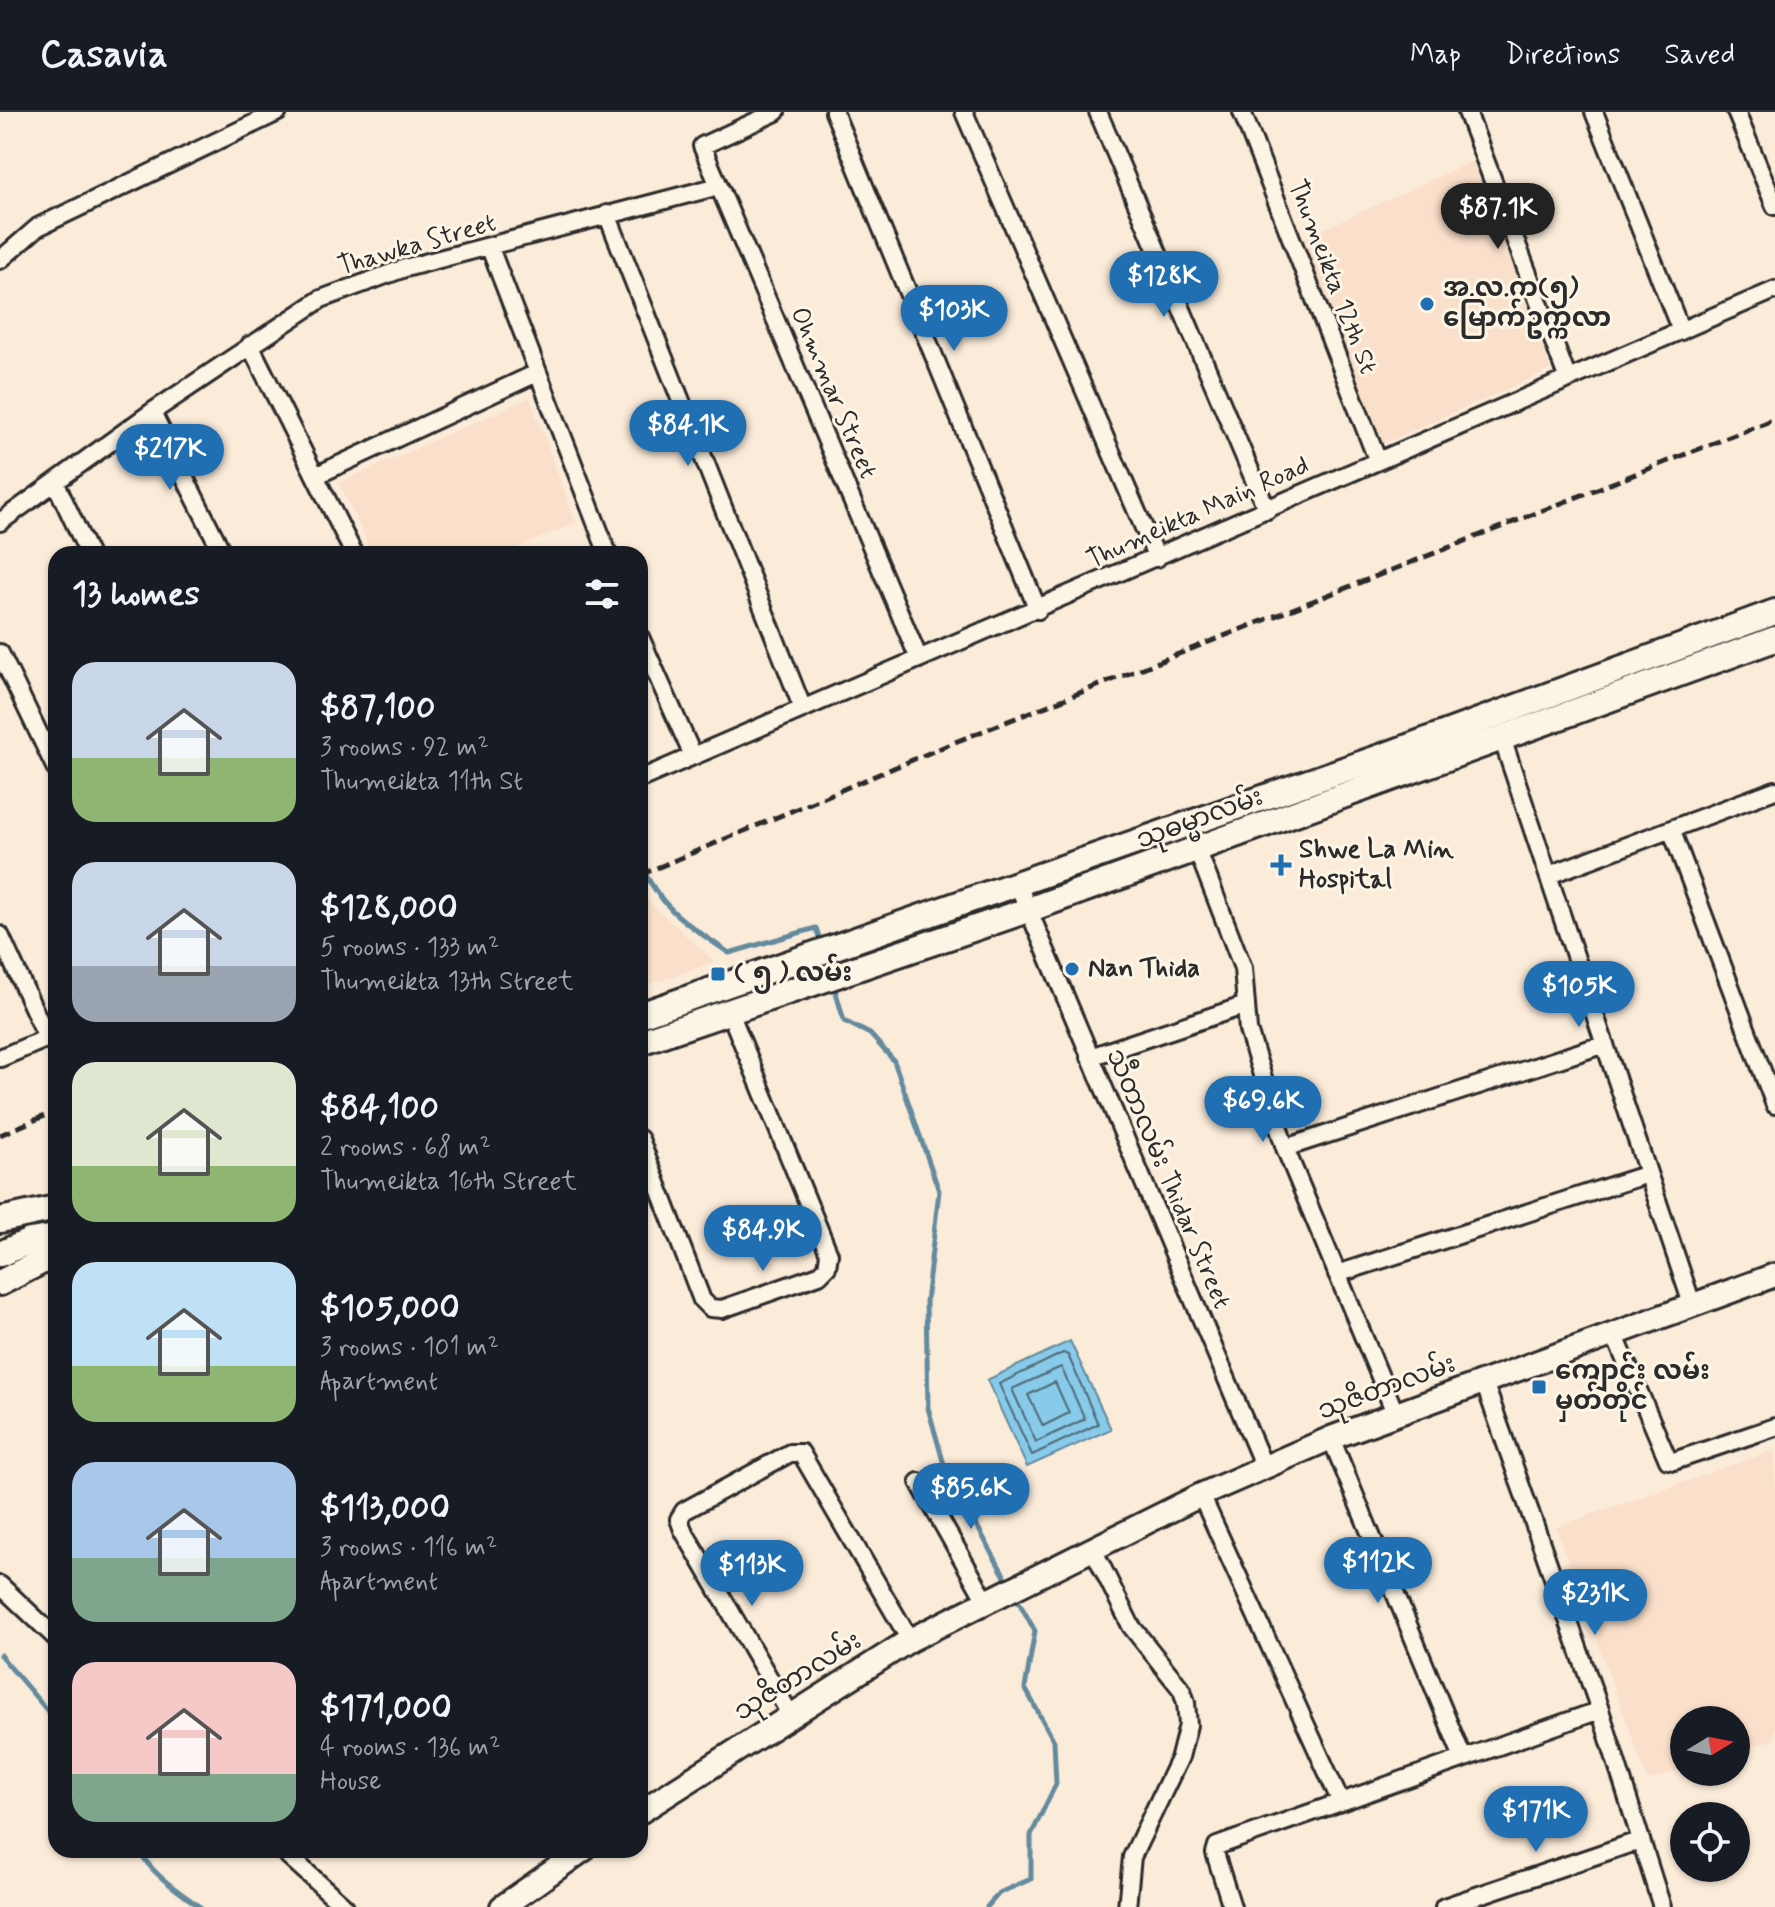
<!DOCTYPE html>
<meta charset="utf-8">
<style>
body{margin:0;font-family:Mynerve,"Noto Sans Myanmar",sans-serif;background:#20242c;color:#f1f3f6;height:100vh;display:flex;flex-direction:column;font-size:30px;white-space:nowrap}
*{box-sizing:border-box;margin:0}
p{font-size:26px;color:#9ea1a6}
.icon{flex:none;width:44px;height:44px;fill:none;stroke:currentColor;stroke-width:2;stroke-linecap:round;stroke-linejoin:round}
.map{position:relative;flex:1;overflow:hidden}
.side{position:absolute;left:48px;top:434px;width:600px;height:1312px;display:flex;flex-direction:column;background:#171b24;border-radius:24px;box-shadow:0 2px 6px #0004}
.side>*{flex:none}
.needle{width:52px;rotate:80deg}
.tools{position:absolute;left:1670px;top:1594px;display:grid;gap:16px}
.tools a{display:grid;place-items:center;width:80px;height:80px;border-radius:50%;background:#171b24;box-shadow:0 2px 6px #0004;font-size:40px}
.price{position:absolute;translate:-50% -68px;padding:0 18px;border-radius:28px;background:#1f6fb2;color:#fff;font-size:26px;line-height:52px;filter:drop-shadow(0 2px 4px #0008)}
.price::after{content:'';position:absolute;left:50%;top:48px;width:24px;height:18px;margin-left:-12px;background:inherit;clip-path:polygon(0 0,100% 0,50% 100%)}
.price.on{background:#222;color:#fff}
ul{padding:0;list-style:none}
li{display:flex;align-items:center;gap:24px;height:200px;padding:0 24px}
li span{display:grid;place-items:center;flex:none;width:224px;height:160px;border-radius:24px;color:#555}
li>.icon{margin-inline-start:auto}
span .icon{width:96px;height:96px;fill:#fffc;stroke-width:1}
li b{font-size:34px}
h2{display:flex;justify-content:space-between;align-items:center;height:96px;padding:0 24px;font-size:34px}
header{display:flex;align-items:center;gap:48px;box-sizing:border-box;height:112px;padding:0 40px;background:#171b24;border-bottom:2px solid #363941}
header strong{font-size:38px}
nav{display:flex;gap:44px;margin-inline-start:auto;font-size:28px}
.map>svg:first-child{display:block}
</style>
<header>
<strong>Casavia</strong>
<nav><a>Map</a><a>Directions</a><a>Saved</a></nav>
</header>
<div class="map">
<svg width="1775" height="1795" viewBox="0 0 1775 1795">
<rect width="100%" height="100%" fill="#fbebd9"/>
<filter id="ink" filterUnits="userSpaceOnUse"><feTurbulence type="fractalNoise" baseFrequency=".0125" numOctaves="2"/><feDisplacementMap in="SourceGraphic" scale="16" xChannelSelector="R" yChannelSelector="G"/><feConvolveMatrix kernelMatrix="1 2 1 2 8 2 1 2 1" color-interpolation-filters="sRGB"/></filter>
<g filter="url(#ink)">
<!-- built -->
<path fill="#fadfca" d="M1475,48L1550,258L1382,332L1302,127Z
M530,286L576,411L502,442H373L339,371Z
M640,782L715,850L640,875Z
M1775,1338V1627L1736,1639V1608H1684V1656L1648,1669L1556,1415Z"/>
<!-- water -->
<path fill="#88cae9" stroke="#638a9d" stroke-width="2" d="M1070,1229L1111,1317L1027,1355L987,1268Z"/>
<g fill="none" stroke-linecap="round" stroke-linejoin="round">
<!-- shore -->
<path stroke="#506b77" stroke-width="2" d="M1063,1241L1068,1243L1098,1312L1032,1343L999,1272Z
M1061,1255L1085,1307L1036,1330L1012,1277Z
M1055,1270L1069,1301L1043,1314L1028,1283Z"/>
<!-- stream -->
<path stroke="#638a9d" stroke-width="5" d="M640,752C664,800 686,811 729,841L816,816L822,834
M833,870L844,909L870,922L894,949L939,1079L926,1190L928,1296L945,1356L1008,1470
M0,1543L56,1609
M140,1738C149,1761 180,1780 200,1795
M987,1795L999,1781L1031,1767V1723L1056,1672L1054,1629L1025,1576L1035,1519L1015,1483"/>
<defs>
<path id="street" d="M776,0L702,34L919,547
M834,0L1038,498
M964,0L1157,446
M1098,0L1267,398
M1242,0L1377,347
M1467,0L1567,265
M1594,0L1681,219
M1736,0L1775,94
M607,102L803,597
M490,136L608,442
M0,148L38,115L278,0
M250,233L354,442
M152,300L223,442
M315,364L537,261
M56,372L89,442
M0,410L152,300L321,187L405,156L719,74
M640,525L693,644
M0,541L56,657
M1502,626L1693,1195
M640,667L1775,178
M1671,717L1775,993
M1197,737L1243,856L1248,918L1285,1036L1396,1303
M1549,763L1775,678
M1018,773L1264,1355
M0,823L47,926
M1090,945L1246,893
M0,946L55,923
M640,1027L702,1188L710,1196L722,1197L819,1163L827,1155L829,1142L729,898
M1285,1036L1605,932
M1337,1162L1648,1062
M1615,1224L1668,1348L1674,1349L1775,1315
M1484,1270L1600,1598L1662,1795
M1331,1326L1463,1646
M919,1370L986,1489
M1201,1383L1340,1688
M1093,1437L1131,1514L1182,1578L1186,1591L1188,1613L1180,1645L1132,1745L1127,1795
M0,1473L56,1526
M790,1602L683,1418L679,1407L684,1399L790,1341H801L910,1528
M282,1738L345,1795
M1232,1795L1215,1741L1217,1734L1600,1598
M1444,1795L1641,1728"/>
<path id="secondary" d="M640,1700L910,1528L1201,1383L1331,1326L1775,1163
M502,1795L583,1738"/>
<path id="primary" d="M640,903L1386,643L1775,500
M640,930L1028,798L1775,527
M0,1108L56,1096
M0,1142L30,1129L56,1125
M0,1171L56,1142"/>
</defs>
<!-- street casing -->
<use href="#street" stroke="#2b2b2b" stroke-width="22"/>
<!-- secondary casing -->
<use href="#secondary" stroke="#2b2b2b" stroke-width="28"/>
<!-- primary casing -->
<use href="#primary" stroke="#2b2b2b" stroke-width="30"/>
<!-- street -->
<use href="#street" stroke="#fcf5e5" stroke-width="16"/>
<!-- secondary -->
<use href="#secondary" stroke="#fcf5e5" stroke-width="22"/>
<!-- primary -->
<use href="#primary" stroke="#fcf5e5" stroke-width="24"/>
<!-- rail -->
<path stroke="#2b2b2b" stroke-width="5" stroke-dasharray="12 6" stroke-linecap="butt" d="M640,763L955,630L1775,307
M0,1023L56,999"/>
</g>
</g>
<!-- markers -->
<g fill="#1f6fb2" stroke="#fcf5e5" stroke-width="3">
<circle cx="1427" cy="192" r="8"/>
<path d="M1277 741h8v8h8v8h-8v8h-8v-8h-8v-8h8z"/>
<circle cx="1072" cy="857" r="8"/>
<rect x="710" y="854" width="16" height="16" rx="4"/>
<rect x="1531" y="1267" width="16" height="16" rx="4"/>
</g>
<g text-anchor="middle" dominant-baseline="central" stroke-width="6" stroke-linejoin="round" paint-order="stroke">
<!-- street labels -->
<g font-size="26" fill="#2b2b2b" stroke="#fcf5e5">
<text transform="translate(417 133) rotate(-16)">Thawka Street</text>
<text transform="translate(1332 165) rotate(69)">Thumeikta 12th St</text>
<text transform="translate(833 281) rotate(67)">Ohmmar Street</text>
<text transform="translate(1198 401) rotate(-24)">Thumeikta Main Road</text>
<text transform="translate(1200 707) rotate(-20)">သုဓမ္မာလမ်း</text>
<text transform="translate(1168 1067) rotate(67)">သီတာလမ်း Thidar Street</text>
<text transform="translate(1387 1276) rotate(-20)">သုဇိတာလမ်း</text>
<text transform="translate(798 1565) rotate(-32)">သုဇိတာလမ်း</text>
</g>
<!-- poi labels -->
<g font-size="26" font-weight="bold" fill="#2b2b2b" stroke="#fcf5e5" text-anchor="start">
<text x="1443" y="177">အ.လ.က(၅)<tspan x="1443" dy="30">မြောက်ဥက္ကလာ</tspan></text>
<text x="1299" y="738">Shwe La Min<tspan x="1299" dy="30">Hospital</tspan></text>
<text x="1088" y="857">Nan Thida</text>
<text x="734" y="862">( ၅ ) လမ်း</text>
<text x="1555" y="1260">ကျောင်း လမ်း<tspan x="1555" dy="30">မှတ်တိုင်</tspan></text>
</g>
</g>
</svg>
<div class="tools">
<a><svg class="needle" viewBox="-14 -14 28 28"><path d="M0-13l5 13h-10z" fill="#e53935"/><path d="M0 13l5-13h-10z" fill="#9ea1a6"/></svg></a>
<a><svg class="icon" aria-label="locate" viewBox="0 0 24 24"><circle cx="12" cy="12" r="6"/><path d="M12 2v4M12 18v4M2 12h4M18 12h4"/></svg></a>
</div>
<b class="price on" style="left:1498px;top:139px">$87.1K</b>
<b class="price" style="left:1164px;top:207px">$128K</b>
<b class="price" style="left:954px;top:241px">$103K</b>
<b class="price" style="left:688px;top:356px">$84.1K</b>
<b class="price" style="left:170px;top:380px">$217K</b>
<b class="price" style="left:1579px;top:917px">$105K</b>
<b class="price" style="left:1263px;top:1032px">$69.6K</b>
<b class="price" style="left:763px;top:1161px">$84.9K</b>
<b class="price" style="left:971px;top:1419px">$85.6K</b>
<b class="price" style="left:1378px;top:1493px">$112K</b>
<b class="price" style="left:752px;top:1496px">$113K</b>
<b class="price" style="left:1595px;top:1525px">$231K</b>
<b class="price" style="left:1536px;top:1742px">$171K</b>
<section class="side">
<h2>13 homes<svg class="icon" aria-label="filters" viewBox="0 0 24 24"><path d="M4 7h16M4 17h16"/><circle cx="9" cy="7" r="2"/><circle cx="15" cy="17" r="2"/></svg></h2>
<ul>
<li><span style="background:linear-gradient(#c9d6e8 60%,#8fb573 0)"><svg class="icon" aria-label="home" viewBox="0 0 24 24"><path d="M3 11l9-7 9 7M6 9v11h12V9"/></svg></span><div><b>$87,100</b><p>3 rooms · 92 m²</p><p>Thumeikta 11th St</p></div></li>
<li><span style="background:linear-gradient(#c9d6e8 65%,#9aa5b1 0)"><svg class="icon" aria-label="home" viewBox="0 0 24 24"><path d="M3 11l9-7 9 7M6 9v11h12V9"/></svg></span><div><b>$128,000</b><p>5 rooms · 133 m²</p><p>Thumeikta 13th Street</p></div></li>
<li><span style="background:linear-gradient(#dfe7d0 65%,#8fb573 0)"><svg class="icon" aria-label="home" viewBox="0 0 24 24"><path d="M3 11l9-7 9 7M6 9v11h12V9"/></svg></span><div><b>$84,100</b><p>2 rooms · 68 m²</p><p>Thumeikta 16th Street</p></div></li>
<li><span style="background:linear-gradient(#bfe0f5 65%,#8fb573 0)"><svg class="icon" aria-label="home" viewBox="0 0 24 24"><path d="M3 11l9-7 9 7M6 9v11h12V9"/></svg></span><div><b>$105,000</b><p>3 rooms · 101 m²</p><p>Apartment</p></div></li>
<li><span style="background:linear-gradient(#a9c7e8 60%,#7fa58c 0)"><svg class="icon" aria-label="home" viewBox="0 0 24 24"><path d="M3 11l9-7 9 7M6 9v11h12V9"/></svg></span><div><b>$113,000</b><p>3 rooms · 116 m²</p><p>Apartment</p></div></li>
<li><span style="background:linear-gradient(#f6c9c9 70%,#7fa58c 0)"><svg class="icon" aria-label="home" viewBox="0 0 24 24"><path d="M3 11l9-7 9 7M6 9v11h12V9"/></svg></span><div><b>$171,000</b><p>4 rooms · 136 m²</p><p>House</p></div></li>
</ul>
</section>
</div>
